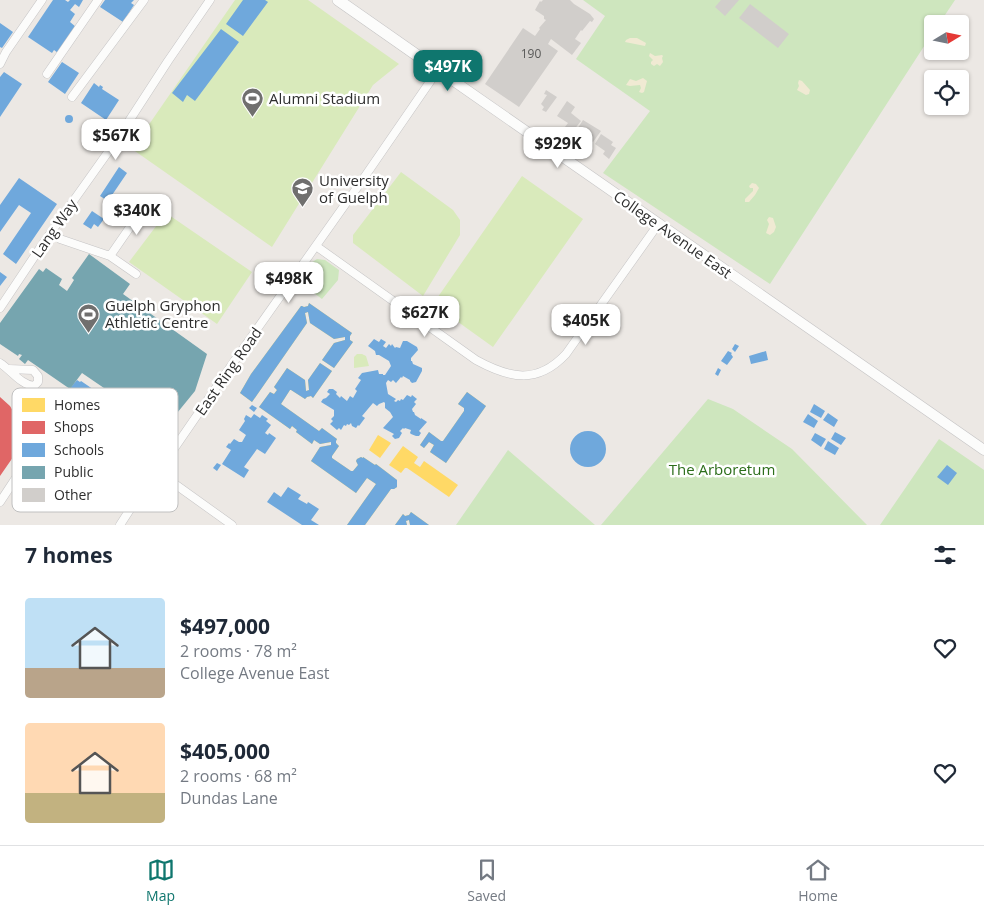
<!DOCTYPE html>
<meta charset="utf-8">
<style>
body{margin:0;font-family:"Open Sans",sans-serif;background:#f6f6f7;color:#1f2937;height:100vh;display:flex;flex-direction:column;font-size:19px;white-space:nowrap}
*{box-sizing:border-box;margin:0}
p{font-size:16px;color:#747a83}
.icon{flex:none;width:28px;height:28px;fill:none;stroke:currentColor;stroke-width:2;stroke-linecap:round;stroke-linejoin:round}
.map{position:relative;height:525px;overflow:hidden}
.panel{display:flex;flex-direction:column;background:#fff;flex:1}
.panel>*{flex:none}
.needle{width:32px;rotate:80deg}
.fabs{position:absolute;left:924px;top:15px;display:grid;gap:10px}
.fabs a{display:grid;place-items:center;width:45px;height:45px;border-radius:5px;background:#fff;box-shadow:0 1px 4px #0004;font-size:25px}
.price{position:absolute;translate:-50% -42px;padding:0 11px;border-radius:10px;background:#fff;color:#222;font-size:16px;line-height:32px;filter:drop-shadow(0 1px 2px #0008)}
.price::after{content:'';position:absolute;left:50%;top:30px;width:15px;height:11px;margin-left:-8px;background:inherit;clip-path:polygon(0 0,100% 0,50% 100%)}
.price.current{background:#0f766e;color:#fff}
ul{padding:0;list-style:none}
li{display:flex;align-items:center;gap:15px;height:125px;padding:0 25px}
li span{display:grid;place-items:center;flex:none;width:140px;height:100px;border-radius:5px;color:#555}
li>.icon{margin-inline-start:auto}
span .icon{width:60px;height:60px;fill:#fffc;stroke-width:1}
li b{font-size:21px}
h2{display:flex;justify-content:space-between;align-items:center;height:60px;padding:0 25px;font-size:21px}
.menu{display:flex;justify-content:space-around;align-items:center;height:70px;border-top:1px solid #e0e1e3;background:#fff;font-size:14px;color:#747a83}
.menu a{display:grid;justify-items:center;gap:2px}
.menu .current{color:#0f766e}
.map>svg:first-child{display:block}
</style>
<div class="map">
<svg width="984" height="525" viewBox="0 0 984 525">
<rect width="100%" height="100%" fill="#ece8e4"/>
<!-- green -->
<path fill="#cee6be" d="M583,0H955L939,24H932V34L770,284L603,173L650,111L576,59L605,16Z
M317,259L325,260L339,270L338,280L322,299L299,282L311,263Z
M708,399L733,409L792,449L867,525H601Z
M939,439L984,470V525H880Z
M508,450L595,525H456Z"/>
<!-- sand -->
<path fill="#f0ead3" d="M637,38L646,43L645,46L625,42L626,40L630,38Z
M650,53L655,56L662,55L663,56L662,58L663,62L660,66L657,64L654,66L651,64V62L653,60L649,56Z
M643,78L647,81L644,92L642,93L639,92L641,88L640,85L630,86L626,85L630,79L636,81Z
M799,80L802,81L810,90L809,94L806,95L797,90L799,86L798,83Z
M752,183L756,184L759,188L755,195L749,202H745V199L753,191V188H750L749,186Z
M769,217L773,218L776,227L774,232L770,235L766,233L769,224L767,220Z"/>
<!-- pitch -->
<path fill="#d9eabb" d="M235,0H308L399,64L373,85L272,247L132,149Z
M401,172L453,210L460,220V235L423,296L353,243V235Z
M522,176L583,219L493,347L433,304Z
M166,213L252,272L217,324L129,262Z
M357,354H362L366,356L369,366L354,368V357Z"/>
<!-- homes -->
<path fill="#ffd966" d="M309,303L352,333L350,336V340L353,342L334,368L322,360L334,343L345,340V337L334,339L310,323L308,312L305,313L307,323L252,402L240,393L251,374L301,306H302L304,307L308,306Z
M320,363L332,371L313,398L311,396L307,397L305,399L291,390H290L281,404L319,431L322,428L337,439L336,441V443L339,446L332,456V458L351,471H353L358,465L356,461L357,459L361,457L363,458V457L375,465L376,464L397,480V487L394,489H391L365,525H347L376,484L367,478L356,493L311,461L320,447L331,445V442L320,444L314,440L312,444L296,432L297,430L292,426L290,429L259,407L270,392L274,394L277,390L274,387L287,368L305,380L306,391L309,390L308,380Z
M467,392L486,406L446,463L430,452L434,445L429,442L424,448L420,445L429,432L441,441H443L464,411V408L458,404Z
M378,435L391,443L380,458L369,450Z
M403,446L418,457L414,463L420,467L424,461L458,485L449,497L407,468H405L401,473L389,465Z
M411,512L429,525H410L409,520L406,521L407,525H395L403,514L405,516L409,515Z"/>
<!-- shops -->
<path fill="#e06666" d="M0,397L10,406L16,416L17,421L12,428L27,437L0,476Z"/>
<!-- schools -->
<path fill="#6fa8dc" d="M53,0H65L68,2L70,0H83L79,7L75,4L70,10L75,14L70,22L76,27L58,53L54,50L52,53L28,37Z
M105,0H134L131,3L134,5L123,22L100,7Z
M243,0H265L268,2L243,36L226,24Z
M0,23L13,32L2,48L0,47Z
M221,29L239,42L195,101L187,95L183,102L172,93Z
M62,62L79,73L65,94L48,82Z
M4,72L22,84L0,117V77Z
M94,83L99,87L100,85L103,87L102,89L119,100L106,120L81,103Z
M65 119a4 4 0 1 1 8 0a4 4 0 1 1-8 0Z
M119,167L127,173L108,201L100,196Z
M19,178L57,204L16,264L3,254L31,213L19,205L0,232V205Z
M92,211L104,219L98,227L94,224L91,229L83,224Z
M0,272L7,277L0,286Z
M309,303L352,333L350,336V340L353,342L334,368L322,360L334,343L345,340V337L334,339L310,323L308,312L305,313L307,323L252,402L240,393L251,374L301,306H302L304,307L308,306Z
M374,339L379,342L381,339L386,342L383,346L386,348L389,344L391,346L392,344L395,348L396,347L400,348L403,341H407L417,347L418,350L411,358V361H412L413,364L422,368V371L416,382L412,383L410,381V380L403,376L402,378L401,377L396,383L393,380L391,382L388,380L386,383L388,394L396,399L394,401L396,402L398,400L400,401L401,399L403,400L407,395L411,397L412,395L417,399L414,402L416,404L412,409L413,412H414L415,415L421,419V418L427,422L419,431L421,433L419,436H416L411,434L410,433L411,430L405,428L404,429L403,428L400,431L402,433L399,438L395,439L392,436L394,434L383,428L393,417L390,412L385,408V403L384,402L379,404L377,406L373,403L362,416L365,418L359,426L358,425L356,428L352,426L351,423L349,425L347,424L346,426L344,425L341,430L339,428L337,430L330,424L333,421L331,419L334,416V410L321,402L323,399L326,398L330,394L327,392L329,389H333L337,392L336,394L340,398L341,396L347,401L350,396L353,398L357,391L355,389L361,380L358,378L362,373L378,370L379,374H383V375H385L391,366L389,361L379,355H376L375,351L368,346Z
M735,344L739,346L735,352L732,349Z
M728,351L732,353L731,354L733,357L727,365L721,361Z
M766,351L768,360L751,364L749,356Z
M320,363L332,371L313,398L311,396L307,397L305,399L291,390H290L281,404L319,431L322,428L337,439L336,441V443L339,446L332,456V458L351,471H353L358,465L356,461L357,459L361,457L363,458V457L375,465L376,464L397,480V487L394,489H391L365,525H347L376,484L367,478L356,493L311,461L320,447L331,445V442L320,444L314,440L312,444L296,432L297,430L292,426L290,429L259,407L270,392L274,394L277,390L274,387L287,368L305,380L306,391L309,390L308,380Z
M718,368L721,370L718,376L715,374Z
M77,380L80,382L81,381L106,398L107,396L132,413L131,416L143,424L142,425L153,435L147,444L148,445L139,458L138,456L135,459L137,460L132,471L72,429L70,431L65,427L67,421L64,420L70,407H73L70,388Z
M467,392L486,406L446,463L430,452L434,445L429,442L424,448L420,445L429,432L441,441H443L464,411V408L458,404Z
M814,404L825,411L821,418L810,412Z
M252,405L257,408L254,412L249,408Z
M828,413L838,420L834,427L823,420Z
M254,414L260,418L262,415L268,419L266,421L271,425L265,433L268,435L269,433L276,438L265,454L257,449L244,467L249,470L244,478L222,464L231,450L226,447L229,443L230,444L234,439L239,442H242L246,435L239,430L245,421L244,419L246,415L251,418Z
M808,414L818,421L814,428L803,422Z
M570 449a18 18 0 1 1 36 0a18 18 0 1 1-36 0Z
M835,432L846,438L841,445L831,439Z
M815,433L826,439L821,447L811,440Z
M828,441L839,448L835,455L824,449Z
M217,463L221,465L217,471L213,468Z
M947,465L957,473L948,485L937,477Z
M288,487L301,495L298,499L307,504L308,502L319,509L311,520L319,525H302L267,502L274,492L281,497Z
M411,512L429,525H410L409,520L406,521L407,525H395L403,514L405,516L409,515Z"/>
<!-- public -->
<path fill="#76a5af" d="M89,254L130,284L123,294L207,354L195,391L164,429L82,373L70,389L28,360L25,364L19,359L22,355L19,354L18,356L0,344V323L39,269L43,272L46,268L62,279L59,285L67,291L74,280L72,278Z"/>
<!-- building -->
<path fill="#d1cecb" d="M543,0H570L574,4L590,14L594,19L592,22L590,21L582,31L581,30L575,39L581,43L572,55L551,39L548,44L558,51L519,107L485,84L523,28L535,36L540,29L539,28L546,20L544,19V16L535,10L540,1L541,2Z
M721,0H739L725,16L715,7Z
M750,4L789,34L778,48L739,18Z
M546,90L557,97L546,112L542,110L544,107L541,104L547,95L544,94Z
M567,101L575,107L571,113L581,121L569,136L562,131L568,123L557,116Z
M583,120L601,131L593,142L576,131Z
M601,134L613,142L611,145L616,148L609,159L603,154L605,151L595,144Z"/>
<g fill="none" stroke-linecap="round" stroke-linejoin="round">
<defs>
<path id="minor" d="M0,64L6,52L42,0
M47,74L98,0
M72,97L144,0
M51,232L60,239L110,256L136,274
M316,246L476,360C509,378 537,385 566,354L659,223
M110,256L137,217L148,203
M0,308L42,245L118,138L168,61L210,0
M0,363C11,370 21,385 34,386L38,382V376L33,370L9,369
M158,472L232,525
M0,502L25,464L40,444L49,439L59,441L138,497
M120,525L138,497L158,472L233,363L361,182L438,70"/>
<path id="tertiary" d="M438,70L984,450"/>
<path id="secondary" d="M338,0L438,70"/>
</defs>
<!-- minor casing -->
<use href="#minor" stroke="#c5c4c5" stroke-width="9"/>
<!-- tertiary casing -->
<use href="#tertiary" stroke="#c5c4c5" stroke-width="11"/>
<!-- secondary casing -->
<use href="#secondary" stroke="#c5c4c5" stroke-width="12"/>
<!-- minor -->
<use href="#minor" stroke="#fcfcfb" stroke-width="8"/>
<!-- tertiary -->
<use href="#tertiary" stroke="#fcfcfb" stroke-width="10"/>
<!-- secondary -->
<use href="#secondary" stroke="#fcfcfb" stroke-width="11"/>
</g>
<!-- icons -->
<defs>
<symbol id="stadium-pin" viewBox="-11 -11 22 30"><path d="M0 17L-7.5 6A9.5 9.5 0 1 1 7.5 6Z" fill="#706f6e" stroke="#fff"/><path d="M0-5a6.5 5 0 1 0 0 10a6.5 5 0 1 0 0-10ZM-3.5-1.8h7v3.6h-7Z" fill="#fff"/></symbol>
<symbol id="university-pin" viewBox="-11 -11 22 30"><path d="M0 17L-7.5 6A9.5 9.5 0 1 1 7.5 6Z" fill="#706f6e" stroke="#fff"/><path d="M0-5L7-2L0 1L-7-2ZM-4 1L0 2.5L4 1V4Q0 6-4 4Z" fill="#fff"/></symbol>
</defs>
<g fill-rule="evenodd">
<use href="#stadium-pin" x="240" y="86" width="25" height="34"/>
<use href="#university-pin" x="290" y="176" width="25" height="34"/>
<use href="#stadium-pin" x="76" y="302" width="25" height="34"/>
</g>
<g text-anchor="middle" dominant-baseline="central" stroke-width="5" stroke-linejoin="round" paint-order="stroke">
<!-- number labels -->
<g font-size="12" fill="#585857">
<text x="531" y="53">190</text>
</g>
<!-- poi labels -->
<g font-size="15" fill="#2e2e2e" stroke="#fff" text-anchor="start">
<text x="269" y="98">Alumni Stadium</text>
<text x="319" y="180">University<tspan x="319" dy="17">of Guelph</tspan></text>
<text x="105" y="305">Guelph Gryphon<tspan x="105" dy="17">Athletic Centre</tspan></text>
</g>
<!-- street labels -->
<g font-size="15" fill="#2e2e2e" stroke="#fff">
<text transform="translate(54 228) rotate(-55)">Lang Way</text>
<text transform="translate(673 234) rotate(35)">College Avenue East</text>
<text transform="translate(228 371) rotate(-55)">East Ring Road</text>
</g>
<!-- park labels -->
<g font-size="15" fill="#2c6e1b" stroke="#fff">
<text x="722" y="469">The Arboretum</text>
</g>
</g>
<!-- legend -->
<rect x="12" y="388" width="166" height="124" rx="8" fill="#fff" stroke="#c0c0c0" stroke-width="1"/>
<rect x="22" y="398" width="23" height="14" fill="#ffd966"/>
<rect x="22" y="421" width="23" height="13" fill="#e06666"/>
<rect x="22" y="443" width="23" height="14" fill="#6fa8dc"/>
<rect x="22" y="466" width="23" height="13" fill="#76a5af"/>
<rect x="22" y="488" width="23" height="14" fill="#d1cecb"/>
<g font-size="14" fill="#2e2e2e">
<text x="54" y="410">Homes</text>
<text x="54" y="432">Shops</text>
<text x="54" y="455">Schools</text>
<text x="54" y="477">Public</text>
<text x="54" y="500">Other</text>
</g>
</svg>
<div class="fabs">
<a><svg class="needle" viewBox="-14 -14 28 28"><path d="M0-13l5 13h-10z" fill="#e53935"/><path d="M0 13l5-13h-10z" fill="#747a83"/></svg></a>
<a><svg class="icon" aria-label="locate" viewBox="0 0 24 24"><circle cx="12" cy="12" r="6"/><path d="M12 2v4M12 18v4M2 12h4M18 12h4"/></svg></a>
</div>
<b class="price current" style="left:448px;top:92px">$497K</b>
<b class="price" style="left:116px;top:161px">$567K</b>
<b class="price" style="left:558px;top:169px">$929K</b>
<b class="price" style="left:137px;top:236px">$340K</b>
<b class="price" style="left:289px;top:304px">$498K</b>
<b class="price" style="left:425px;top:338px">$627K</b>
<b class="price" style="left:586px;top:346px">$405K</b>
</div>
<section class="panel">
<h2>7 homes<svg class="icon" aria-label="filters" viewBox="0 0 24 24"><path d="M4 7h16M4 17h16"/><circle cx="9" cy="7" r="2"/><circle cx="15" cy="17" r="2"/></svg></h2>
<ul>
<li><span style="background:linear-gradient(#bfe0f5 70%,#b9a48a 0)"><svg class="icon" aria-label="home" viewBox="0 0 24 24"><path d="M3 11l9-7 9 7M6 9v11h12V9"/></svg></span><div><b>$497,000</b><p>2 rooms · 78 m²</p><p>College Avenue East</p></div><svg class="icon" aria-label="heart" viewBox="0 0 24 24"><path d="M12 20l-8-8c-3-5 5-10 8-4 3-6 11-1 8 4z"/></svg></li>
<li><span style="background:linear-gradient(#ffd9b3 70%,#c2b280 0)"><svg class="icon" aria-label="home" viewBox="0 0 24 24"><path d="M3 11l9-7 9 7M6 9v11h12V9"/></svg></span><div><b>$405,000</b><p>2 rooms · 68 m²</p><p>Dundas Lane</p></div><svg class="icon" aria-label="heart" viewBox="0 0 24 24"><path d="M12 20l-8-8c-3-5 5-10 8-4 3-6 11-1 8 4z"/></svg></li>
</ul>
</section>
<nav class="menu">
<a class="current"><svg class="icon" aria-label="map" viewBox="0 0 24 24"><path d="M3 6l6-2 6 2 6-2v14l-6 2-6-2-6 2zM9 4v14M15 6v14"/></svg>Map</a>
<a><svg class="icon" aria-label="saved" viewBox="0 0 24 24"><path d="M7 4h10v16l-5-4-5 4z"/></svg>Saved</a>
<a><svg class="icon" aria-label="home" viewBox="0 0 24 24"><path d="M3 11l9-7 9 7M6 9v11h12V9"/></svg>Home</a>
</nav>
